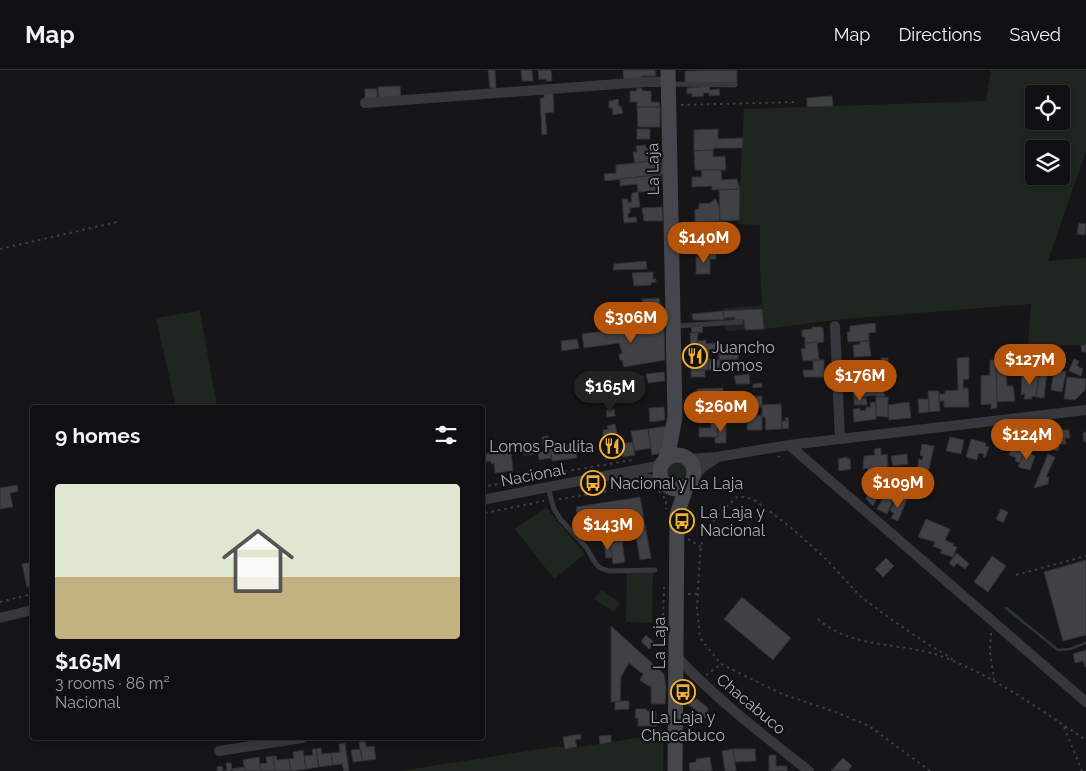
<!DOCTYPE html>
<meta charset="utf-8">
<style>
body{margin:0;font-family:Raleway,sans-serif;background:#1e1e20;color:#f1f3f6;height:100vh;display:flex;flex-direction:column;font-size:19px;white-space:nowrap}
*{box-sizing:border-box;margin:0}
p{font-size:16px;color:#9c9d9f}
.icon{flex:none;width:28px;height:28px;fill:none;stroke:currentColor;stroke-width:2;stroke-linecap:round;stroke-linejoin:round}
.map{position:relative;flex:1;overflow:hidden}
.side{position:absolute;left:30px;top:335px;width:455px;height:335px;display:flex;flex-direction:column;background:#101012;border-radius:5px;box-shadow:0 2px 8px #0003,0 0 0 1px #303032}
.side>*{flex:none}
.controls{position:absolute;left:1025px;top:15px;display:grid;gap:10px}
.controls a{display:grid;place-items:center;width:45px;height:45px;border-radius:5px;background:#101012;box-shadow:0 2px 8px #0003,0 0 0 1px #303032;font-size:25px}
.price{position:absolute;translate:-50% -42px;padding:0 11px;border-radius:18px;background:#b45309;color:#fff;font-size:16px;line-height:32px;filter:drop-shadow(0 1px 2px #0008)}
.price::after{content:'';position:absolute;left:50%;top:30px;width:15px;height:11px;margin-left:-8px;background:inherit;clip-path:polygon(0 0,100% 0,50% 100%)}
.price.active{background:#222;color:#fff}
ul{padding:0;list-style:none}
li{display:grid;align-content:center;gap:10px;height:265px;padding:0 25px}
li+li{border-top:1px solid #303032}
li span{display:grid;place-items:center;height:155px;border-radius:5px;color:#555}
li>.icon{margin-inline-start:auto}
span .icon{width:90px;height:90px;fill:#fffc;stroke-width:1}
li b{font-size:21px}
h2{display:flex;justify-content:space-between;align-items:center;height:60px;padding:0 25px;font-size:21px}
header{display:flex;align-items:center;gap:30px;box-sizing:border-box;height:70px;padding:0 25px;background:#101012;border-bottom:1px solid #303032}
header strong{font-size:24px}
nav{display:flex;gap:28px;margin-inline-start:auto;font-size:18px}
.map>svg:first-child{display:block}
</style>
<header>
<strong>Map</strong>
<nav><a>Map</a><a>Directions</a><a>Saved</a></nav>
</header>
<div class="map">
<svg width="1086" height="701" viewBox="0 0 1086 701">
<rect width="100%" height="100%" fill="#161618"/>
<!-- built -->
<path fill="#222225" d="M762,235L764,259L725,261L723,238Z"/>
<!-- green -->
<path fill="#1e261f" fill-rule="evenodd" d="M991,0H1086V81L1048,191L1086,188V275L1028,276L1031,234L844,249L764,259L760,201V155L738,154L744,39L986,31ZM1034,24H1061V51H1034ZM1034,79H1061V106H1034Z
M200,241L217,337H176L156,248Z
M680,387L688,392L690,400L680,411L672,412C664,402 669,392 680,387Z
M546,437L585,484L554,509L515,459Z
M631,440L634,458L595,466L591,447Z
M627,501L653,502L652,553L626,552Z
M601,520L620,533L614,542L594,529Z
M663,664V701H400L559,676L565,679Z"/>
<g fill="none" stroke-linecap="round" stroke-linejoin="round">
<!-- stream -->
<path stroke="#2c353c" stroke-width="2.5" d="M1006,538L1058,580L1070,579L1086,573"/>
</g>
<!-- building -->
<path fill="#404145" stroke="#303034" d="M488,0H495L496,18H490Z
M521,0H532L533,11H522Z
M538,0H551L552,11H546V9L539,10Z
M623,0H655L656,6H641V9L624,10Z
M737,0V13H685V1Z
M400,16L401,29L379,30L378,17Z
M709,16L710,20L719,19L720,25L709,26V23H703L704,26L692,27V23L687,24V18Z
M637,18H641L643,21H651V32H659L660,37H637V32H630V21H637Z
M365,19H377V30H365Z
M553,22L554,42L545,43L547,64L542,65L540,28H544V23Z
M832,26L833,36L807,37V28Z
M618,29L619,37L621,36L623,43L613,45L612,38H609V31Z
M637,37H660V57H638Z
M637,59H650V69H637Z
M718,59V69L743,68L742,78H714L713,80L694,81V60Z
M645,75L646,78H650L651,82L654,81L655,90L635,93L633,82H637L636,76Z
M713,80V87L725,86L726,100H695L694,81Z
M661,90L663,104L605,111L604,104L616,103V95Z
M701,100H721L722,110L737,109L740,119L712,120V116L692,117V107H702Z
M661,104V111L656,110L657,121L638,122L637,114L620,116V109Z
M740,119L739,150L720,151L719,120Z
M638,122L640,137L630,138V143H628V148L636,147L637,152L624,153L622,129H628V133L631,132L632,123Z
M715,129L719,135L720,151L695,152V139H699V134L710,133Z
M662,137L663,151H644L642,138Z
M1079,153L1086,154L1085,165L1077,164Z
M709,183H716V189H710V204H696V187H709Z
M646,191L647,199L613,200L614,194Z
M653,202V209H656V212L651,213V215L634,216L632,203Z
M659,228L661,238L654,240L653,238H650L649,236H643L642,229Z
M762,239L764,259L745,260L744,250H735L734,247L724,248L723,241Z
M723,241L724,250H693L692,244Z
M643,249L645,259L623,264L621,253Z
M621,253L623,264L645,259L664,258L665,290L624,297L622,290H620L619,285L622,283L619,273L584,278L582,264L607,261L606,256H612L613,261L619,260L618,254Z
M875,253L876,262L869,263V271L848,272L847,262H850V256Z
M702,255L703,262L692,263L691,256Z
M812,257H823L824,272L805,273V267H802V260L812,259Z
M698,262L697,281H691L690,263Z
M577,269L579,278L562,281L561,271Z
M706,270V274L717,273L718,279L697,281L696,273H698V271Z
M860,271H869L871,286L854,287L853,275L860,274Z
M817,272L819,290L803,291L801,279L805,278V273Z
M1081,275H1086V282H1082Z
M709,280L708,300H691V281Z
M719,281H739L738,289L720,290V299L708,300L709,289L719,290Z
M969,287V309L963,310V318H968L969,337H944V331H939V324H945V321L958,320L957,288Z
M881,288H888V311H871V295H881Z
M1074,289L1079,291L1077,296L1083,299L1081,306L1069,301Z
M813,290H824V307H804L803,300H813Z
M990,290H996L997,338L991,339V334L981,335V306L990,305Z
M1005,292L1007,316H1013L1015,331L997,332L996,293Z
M852,298H857L858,311L854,312Z
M691,300H705V307H691Z
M1054,300L1066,302L1062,322L1051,320Z
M1039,301L1047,302L1044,328L1036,327Z
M664,302L665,311L648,313L646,304Z
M749,304L750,314H736L734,306Z
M1022,305L1039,306L1036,327L1032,326V329H1024L1025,324L1021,325Z
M643,306L645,316L630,319V322L603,327L601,313Z
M1067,307L1086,309L1085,320L1075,330L1064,329Z
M762,313V317L753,318V314Z
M882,314L885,327H876V325L854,328L853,318Z
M723,318V330L740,329V326L747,325V333H697V319Z
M928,321H939L940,341L929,342Z
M756,326H762V337L756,338Z
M876,327H888V347L876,346Z
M690,328H697V333H690Z
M854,328H866L867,335H854Z
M918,329H929V342L919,343Z
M876,332V349L854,352L853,339L860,338V341L866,340V337H871L870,333Z
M909,332L911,348L889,350L888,335Z
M781,334L782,359L766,360L765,347H762V335Z
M664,337L665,350L650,352L649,338Z
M614,339L615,346L607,347L606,340Z
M711,345H717L718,367H699V358H711Z
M754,345L762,346V360H747V348H754Z
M788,347L789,358L782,359L781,351H786L785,348Z
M717,353H726V373H715V367H718Z
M615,354L617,363L603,365V360L608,359L607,356Z
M665,356L666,362L661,383L652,385L648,359Z
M1014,356L1015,365L1010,377L997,378L995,358Z
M1033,357L1048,361L1044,376H1041L1039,381L1036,380L1039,371L1030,368Z
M648,359L651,378L634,381L631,361Z
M1059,360H1069L1070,368H1065L1066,374H1060L1058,381L1053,380L1056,370L1060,369Z
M1086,362V372H1084L1083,363Z
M613,364L614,367L603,369V365Z
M1015,365L1028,369L1020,393L1015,391L1016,388L1009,385Z
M548,366L551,388L539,390L538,382L544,381L542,367Z
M950,367L964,370L961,384L946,381Z
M971,369L986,373L985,376L989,377L985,388L983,387L984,384L979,383L977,390L966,387Z
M633,372L635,385L623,387L621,374Z
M575,374L577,388L552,391L550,377Z
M922,374L934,376L927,408L923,407L924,401L917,400L919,389L922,390L923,386L920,385Z
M533,375L534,384L524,385V376Z
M609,376L610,379H617L618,386L605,389L604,377Z
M881,378V385L887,384L888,398L868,401V398L863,399L864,386L875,385L874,379Z
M511,380L513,401L495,403L494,393L491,394V391L485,392V384Z
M1025,381L1035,386L1030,400L1018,397Z
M907,384L908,394L893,396L891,386Z
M1048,384L1055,387L1046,407H1049L1048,414L1034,418Z
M847,387V389H850L851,399L839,401L838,389Z
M17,415L18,421L10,423L13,437L0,439V418Z
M871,416L881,420L873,436L866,429Z
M886,422L895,427L887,444L877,439Z
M902,426L907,429L898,451L891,448L894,443L890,441L894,433L897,435Z
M640,427L651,488L640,490L631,440L578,449L576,437Z
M1001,439L1008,442L1003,453L996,449Z
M926,449L950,459L945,470L954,474L953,476L957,477L953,487L940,483L942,480L933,476L935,472L918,467Z
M628,459L630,470L604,474L602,464Z
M622,471L625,492L613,494L610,474Z
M604,474H610L612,487L606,488Z
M957,483L969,494L965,499L957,493L954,497L949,493Z
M992,486L1006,496L988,522L974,512Z
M886,488L894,496L883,507L875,499Z
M1086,490V565L1063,571L1044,502Z
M32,492V516L27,517L22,494Z
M742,527L791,568L773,590L724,549Z
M611,556L664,604L666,617L665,634H651V616L647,615L640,610L643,604L629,593L621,607L620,631L611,632Z
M646,565L655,573L649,579L641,571Z
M1086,580V596L1085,597L1083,591L1075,593L1073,584Z
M697,629L708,638L707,649L688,634Z
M620,631H629V639L615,640V632Z
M636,639H646L647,641H656V656H638V648H635Z
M581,664V669L575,670L577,677L565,679L563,667Z
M611,665V672L600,674L599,666Z
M365,671L366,677L374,676L376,689L362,691L359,672Z
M345,673L349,701H344L342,694L333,695L331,683L340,682L339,674Z
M321,678L322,684L331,683L333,695L319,697L316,679Z
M312,679H316L319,697L306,699L304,686L313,685Z
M361,679L362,691L353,692L351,680Z
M733,679L736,701H725L722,681Z
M733,679H755L756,691L735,692Z
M303,680L306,699L291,701L289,689L294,688L293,682Z
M769,685H776V696H787V701H769Z
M273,686L275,701H261L260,694L267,693L266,687Z
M273,686H276L277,690L289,689L291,701H275Z
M259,687L261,701H245L243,690Z
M710,687L712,701H690L689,693L696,692V689Z
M843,688L852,696L848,701H831Z
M226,693H231L232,701H217V697L222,696L223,701L227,700Z
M245,697V701H232V699Z"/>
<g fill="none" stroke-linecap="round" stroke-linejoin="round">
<!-- path -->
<path stroke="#3d3f44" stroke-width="2" stroke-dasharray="2.5 4" stroke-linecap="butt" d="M681,35L798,32
M0,179L117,152
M778,386L784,390
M482,417L555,403L633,390
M659,421L666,430V439
M559,429L636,417
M485,443L544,431
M602,445L613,462
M615,461L631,440
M688,469L701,477
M1016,505L1086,486
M688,524H697
M0,532L32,524
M818,549C851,579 901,572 941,586C994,606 1039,639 1086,670
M991,563L990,582L994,610
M663,591L662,582L664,516
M706,605L721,594
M1064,657L1082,701
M930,701L869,656L838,643L782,624L721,594L700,568L697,538L700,483L703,467L717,446L737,427H744L753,429L788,455L827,490L860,526L888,547L929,575L950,587L954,592"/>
<!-- service -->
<path stroke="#37383d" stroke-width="5" d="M671,14L735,15
M676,256L740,252
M548,418L554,439L561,450L586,477L596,494L600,498L609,501L655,500"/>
<!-- minor -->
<path stroke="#37383d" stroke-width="10" d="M365,33L644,12H668
M835,256L840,369
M789,375L1086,632
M689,389L717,387L789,375L1086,340
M629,405L664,412
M693,408L703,397L715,389
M482,430L662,395
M0,548L32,540
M677,587C716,629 763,665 809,701
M219,681L302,668"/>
<!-- secondary -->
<path stroke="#45474d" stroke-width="15" d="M660 402a17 17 0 1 1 34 0a17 17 0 1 1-34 0Z
M664,392L669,379L675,347L668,0
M675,701L677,445L687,415"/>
</g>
<!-- icons -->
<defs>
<symbol id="restaurant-ring" viewBox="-11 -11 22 22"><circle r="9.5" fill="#111113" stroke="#f2b134" stroke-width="1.5"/><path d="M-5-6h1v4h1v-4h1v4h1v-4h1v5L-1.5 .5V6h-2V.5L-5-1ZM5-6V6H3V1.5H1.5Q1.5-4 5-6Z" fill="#f2b134"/></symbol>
<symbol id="bus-ring" viewBox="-11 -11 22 22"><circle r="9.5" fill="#111113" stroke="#f2b134" stroke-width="1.5"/><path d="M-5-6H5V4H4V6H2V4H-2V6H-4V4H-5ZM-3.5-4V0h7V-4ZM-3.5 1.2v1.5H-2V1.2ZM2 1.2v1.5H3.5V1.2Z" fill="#f2b134"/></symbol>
</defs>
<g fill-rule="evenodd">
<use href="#restaurant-ring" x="681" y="272" width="28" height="28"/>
<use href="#restaurant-ring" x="598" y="362" width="28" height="28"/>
<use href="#bus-ring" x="579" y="399" width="28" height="28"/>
<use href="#bus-ring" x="668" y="437" width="28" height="28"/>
<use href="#bus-ring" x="669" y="608" width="28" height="28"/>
</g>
<g text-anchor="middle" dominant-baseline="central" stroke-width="4.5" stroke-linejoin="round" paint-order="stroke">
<!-- street labels -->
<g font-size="16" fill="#a8adb8" stroke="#111113">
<text transform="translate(653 99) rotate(-91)">La Laja</text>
<text transform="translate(533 405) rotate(-11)">Nacional</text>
<text transform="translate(659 573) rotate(-90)">La Laja</text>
<text transform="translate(751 634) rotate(40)">Chacabuco</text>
</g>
<!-- poi labels -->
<g font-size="16" fill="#a8adb8" stroke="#111113" text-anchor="start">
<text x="712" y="277">Juancho<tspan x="712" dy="18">Lomos</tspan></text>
<text x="594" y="376" text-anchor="end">Lomos Paulita</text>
<text x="610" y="413">Nacional y La Laja</text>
<text x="700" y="442">La Laja y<tspan x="700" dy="18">Nacional</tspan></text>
<text x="683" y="647" text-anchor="middle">La Laja y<tspan x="683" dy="18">Chacabuco</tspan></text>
</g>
</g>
</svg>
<div class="controls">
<a><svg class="icon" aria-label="locate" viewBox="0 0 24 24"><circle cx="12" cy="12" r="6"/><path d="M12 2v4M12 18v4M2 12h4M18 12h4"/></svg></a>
<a><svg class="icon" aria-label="layers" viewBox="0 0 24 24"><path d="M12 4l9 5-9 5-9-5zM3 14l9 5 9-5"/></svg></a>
</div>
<b class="price" style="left:704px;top:194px">$140M</b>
<b class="price" style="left:631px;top:274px">$306M</b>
<b class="price" style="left:1030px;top:316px">$127M</b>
<b class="price" style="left:860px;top:332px">$176M</b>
<b class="price active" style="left:610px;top:343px">$165M</b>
<b class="price" style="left:721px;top:363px">$260M</b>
<b class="price" style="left:1027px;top:391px">$124M</b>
<b class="price" style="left:898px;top:439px">$109M</b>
<b class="price" style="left:608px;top:481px">$143M</b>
<section class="side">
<h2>9 homes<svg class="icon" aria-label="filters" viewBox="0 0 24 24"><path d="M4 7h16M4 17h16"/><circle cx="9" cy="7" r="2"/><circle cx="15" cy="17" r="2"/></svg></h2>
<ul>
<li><span style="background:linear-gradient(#dfe7d0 60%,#c2b280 0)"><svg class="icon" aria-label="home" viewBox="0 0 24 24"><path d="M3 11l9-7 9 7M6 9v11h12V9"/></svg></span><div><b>$165M</b><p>3 rooms · 86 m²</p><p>Nacional</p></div></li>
</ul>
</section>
</div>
